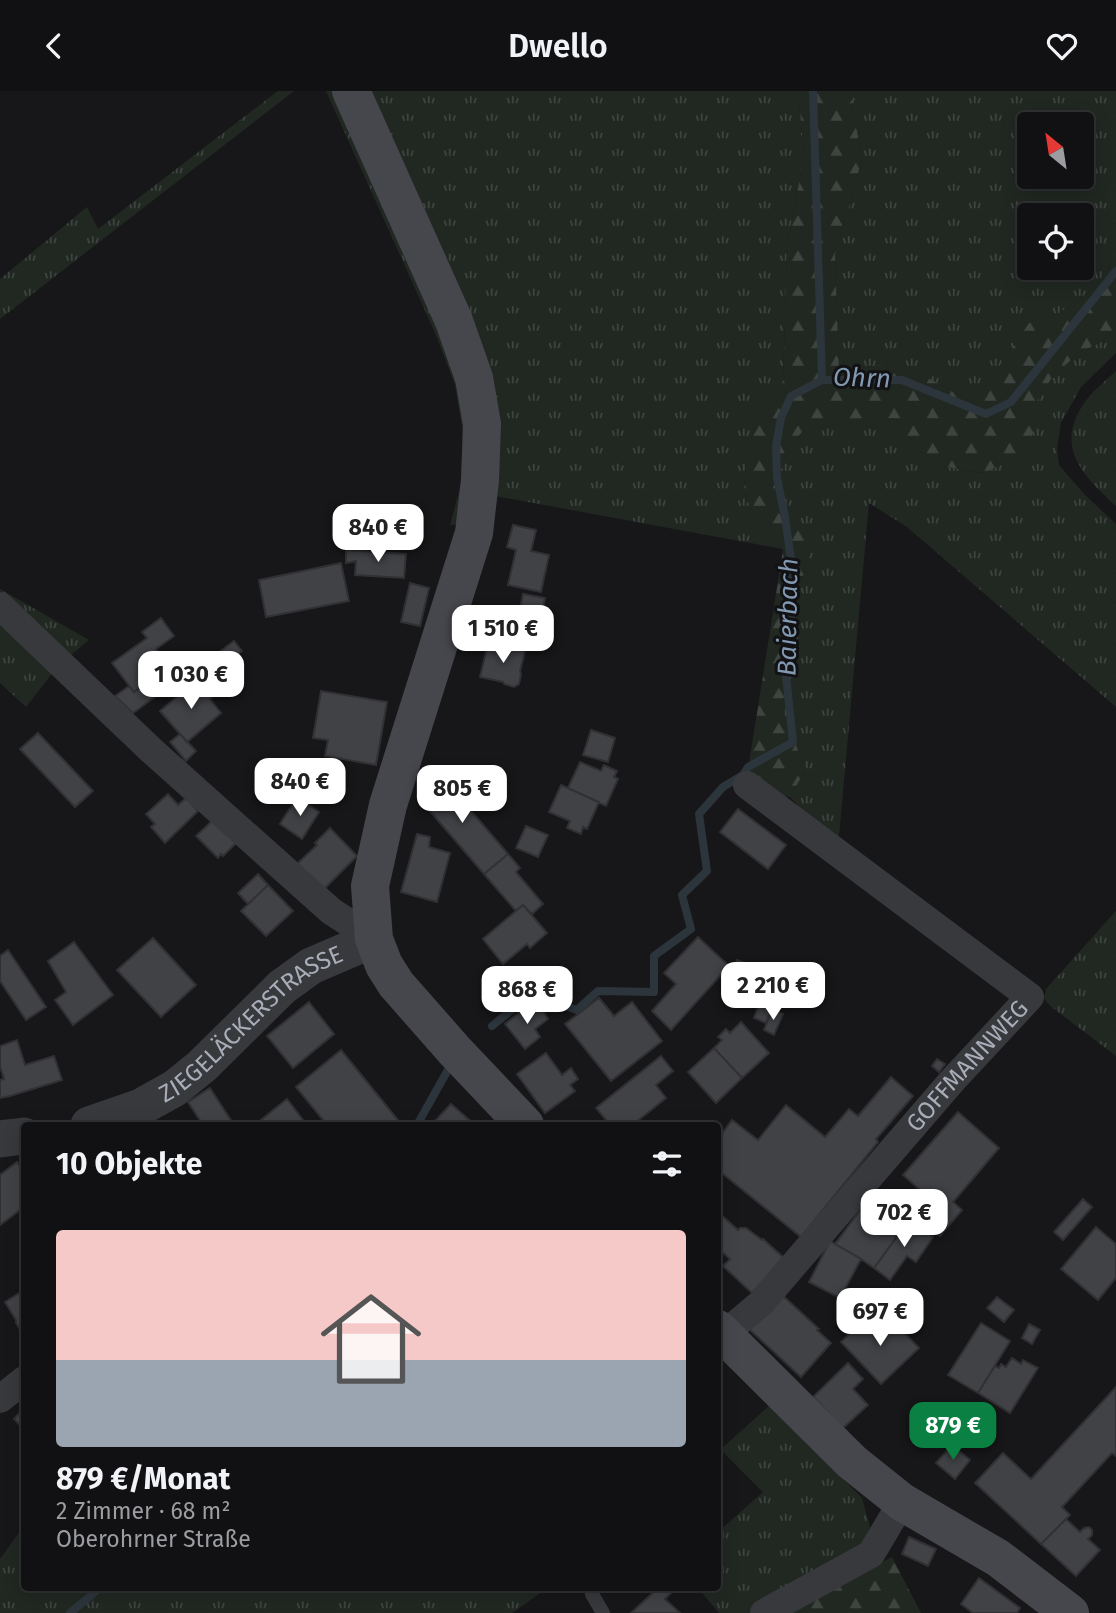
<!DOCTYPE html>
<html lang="de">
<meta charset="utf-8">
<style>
body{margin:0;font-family:"Fira Sans",sans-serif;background:#1e1f21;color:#f1f3f6;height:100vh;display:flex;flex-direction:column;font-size:26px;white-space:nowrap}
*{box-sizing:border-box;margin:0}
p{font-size:23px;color:#9c9da0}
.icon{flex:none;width:38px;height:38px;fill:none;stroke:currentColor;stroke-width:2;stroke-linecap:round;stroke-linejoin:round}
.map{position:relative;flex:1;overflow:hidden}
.panel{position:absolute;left:21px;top:1031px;width:700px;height:469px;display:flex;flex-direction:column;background:#111113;border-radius:7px;box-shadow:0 4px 18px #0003,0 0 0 2px #303133}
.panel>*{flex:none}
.needle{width:46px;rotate:330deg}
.fabs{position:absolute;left:1017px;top:21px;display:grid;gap:14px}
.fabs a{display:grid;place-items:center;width:77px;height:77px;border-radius:7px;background:#111113;box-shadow:0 4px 18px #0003,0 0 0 2px #303133;font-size:35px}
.price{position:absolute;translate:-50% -60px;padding:0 16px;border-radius:14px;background:#fff;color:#222;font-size:23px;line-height:46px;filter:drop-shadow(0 2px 4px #0008)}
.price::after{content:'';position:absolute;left:50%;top:42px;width:21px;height:16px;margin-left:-10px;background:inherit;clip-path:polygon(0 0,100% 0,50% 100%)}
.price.active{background:#0b8043;color:#fff}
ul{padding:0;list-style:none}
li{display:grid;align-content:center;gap:14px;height:371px;padding:0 35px}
li span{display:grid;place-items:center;height:217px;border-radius:7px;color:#555}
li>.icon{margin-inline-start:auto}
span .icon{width:126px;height:126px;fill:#fffc;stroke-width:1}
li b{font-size:30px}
h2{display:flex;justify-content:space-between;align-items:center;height:84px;padding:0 35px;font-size:30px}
header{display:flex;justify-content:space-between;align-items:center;height:91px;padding:0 35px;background:#111113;font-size:32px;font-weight:600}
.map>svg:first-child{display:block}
</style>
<header><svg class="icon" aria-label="back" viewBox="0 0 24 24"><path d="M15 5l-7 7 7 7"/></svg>Dwello<svg class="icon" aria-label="heart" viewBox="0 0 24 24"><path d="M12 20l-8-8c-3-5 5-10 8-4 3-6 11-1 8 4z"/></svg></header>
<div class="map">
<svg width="1116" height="1522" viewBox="0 0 1116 1522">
<defs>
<pattern id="grass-tufts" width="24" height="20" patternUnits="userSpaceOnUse" patternTransform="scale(1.75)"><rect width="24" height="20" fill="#212822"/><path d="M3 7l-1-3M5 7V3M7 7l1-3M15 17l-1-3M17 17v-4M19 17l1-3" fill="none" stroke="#3e4440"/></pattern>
<pattern id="forest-firs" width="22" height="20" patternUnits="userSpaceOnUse" patternTransform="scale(1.75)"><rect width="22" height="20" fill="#212822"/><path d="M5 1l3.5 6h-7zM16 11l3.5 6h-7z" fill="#3e4440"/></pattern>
</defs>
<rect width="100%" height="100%" fill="#171719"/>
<!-- grass -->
<path fill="url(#grass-tufts)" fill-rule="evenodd" d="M278,0H294L0,228V188L87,116L98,138Z
M326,0H338L463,290L462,433L450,434L461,393L463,342L455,294L436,244Z
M363,0H798L804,65L787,155L783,292L763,312L746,363L744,402L758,433L783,458L490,404L493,380Z
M850,0H1116V168L1092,199L1059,222L1029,232L995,282L972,311L901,272L839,279L835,164L862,68ZM1029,33H1082V86H1029ZM1029,124H1082V177H1029Z
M1116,238V262L1081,296L1061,332L1057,357L1059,374L1084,403L1116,433V616L907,436L869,412L838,756L790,706L806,678L781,618L801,535L795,501L807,478L776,403L785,361L802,341L844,332L895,327L916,357L941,375L983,382L1025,362L1036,333V311L1053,285L1079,262L1103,250Z
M1116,280V415C1081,383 1052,353 1088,307C1096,297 1107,289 1116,280Z
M0,498L89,549L66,568L0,505Z
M0,522L57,576L26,616L0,592Z
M1116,820V965L1049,914L1044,907L1046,898Z
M770,1314L862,1407L870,1436L861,1459L752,1522H719L697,1496H718V1441L763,1401L721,1359L718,1362V1357L721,1358Z
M24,1435V1496H549L512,1522H0V1468Z"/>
<!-- forest -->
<path fill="url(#forest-firs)" d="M798,0H850L862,68L835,164L839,279L901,272L972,311L995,282L1029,232L1059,222L1092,199L1116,168V238L1103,250L1079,262L1053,285L1036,311V333L1026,362L984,382L941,375L916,357L895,327L844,332L802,341L785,361L776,403L812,448L807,478L795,501L801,535L781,618L806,678L790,706L745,697L783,459L758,433L744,402L746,363L763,312L783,291L787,155L804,65Z
M892,1466L921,1522H783Z"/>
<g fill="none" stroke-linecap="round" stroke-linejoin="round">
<!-- stream -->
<path stroke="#2d353c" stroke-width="8" d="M813,0L822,289H902L986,323L1011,311L1116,180
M492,935L531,903L577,919L598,900L654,901V865L691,838L682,804L707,780L699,723L723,696L743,684L748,676L793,651L784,566L792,520L791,469L785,426L777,387L776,355L781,327L791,305L822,289
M417,1034L449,977
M70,1522L101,1496"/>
</g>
<!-- building -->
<path fill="#414246" stroke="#313134" stroke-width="2" d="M513,434L536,439L531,460L549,464L541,501L508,494L516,459L507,456Z
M346,459L406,463L404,487L355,484L356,470L346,472Z
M341,472L349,510L266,526L259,489Z
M410,492L429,497L420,535L401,531Z
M523,503L545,507L539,534L518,529Z
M161,527L174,545L156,558L169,575L134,601L112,572L147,547L142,541Z
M486,537L509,542L507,556L483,552Z
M234,550L242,560L225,572L218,562Z
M488,553L525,560L520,580L521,583L519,593L514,596L504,593L503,591L480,586Z
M214,564L219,571L211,577L206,570Z
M150,589L159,603L133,622L115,605L129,595L134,601Z
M194,591L201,598L203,596L212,606L210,608L221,622L187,651L160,620Z
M321,600L387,611L376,674L325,665L328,649L313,647Z
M591,639L615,647L608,671L583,664Z
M38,642L93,700L75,716L20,658Z
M180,643L196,660L186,670L170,651Z
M580,671L601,680L604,674L617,680L614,686L618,688L606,715L568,697Z
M441,685L508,763L484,783L417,705Z
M561,694L599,711L587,738L583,736L581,743L567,737L570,730L549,721Z
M168,703L178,714L186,707L198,720L165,752L151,736L155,733L146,723Z
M297,706L319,721L302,748L280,733Z
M738,718L786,754L768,778L720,741Z
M214,728L238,750L223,765L221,763L218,767L196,745Z
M526,735L548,744L538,766L516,757Z
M330,737L357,765L323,799L297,773L317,754L315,752Z
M417,743L430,746L429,756L450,762L437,811L401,801Z
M508,763L520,777L516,781L543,813L532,823L523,814L516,820L484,783Z
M258,783L268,794L248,813L238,802Z
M268,794L293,820L266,845L241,820Z
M523,814L547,842L530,857L527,853L503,873L483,848Z
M698,846L729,875L671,939L652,920L676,893L664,882Z
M153,847L196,894L161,926L117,879Z
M74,851L113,904L73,934L55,909L66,901L48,870Z
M8,859L46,916L26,929L0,890V865Z
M737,869L775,882L768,901L731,888Z
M599,907L614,925L632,911L662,950L611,990L565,933Z
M309,911L334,943L293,977L267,945Z
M759,913L772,918L766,932L754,927Z
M526,916L544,921L548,928L535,938L540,946L525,958L505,933Z
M772,918L783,923L774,944L764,939Z
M741,931L769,962L742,987L714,957L722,949L718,946L726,938L730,942Z
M17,949L25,974L54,965L62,989L10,1005L0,1007V989L4,988L0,975V955Z
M714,957L742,987L716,1012L688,981Z
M341,959L402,1034H327L296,996Z
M546,962L562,984L571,977L578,988L570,994L575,1000L545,1022L517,983Z
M661,965L673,980L656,994L666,1007L635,1032L636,1034H610L596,1017Z
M937,968L945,973L939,981L932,975Z
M891,986L913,1005L876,1048L878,1051L801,1146L718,1079V1081V1048L732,1029L758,1049L786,1014L825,1046L849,1018L858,1025Z
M210,997L234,1034H203L188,1011Z
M287,1008L307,1034H259L257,1032Z
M451,1013L475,1034L432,1033Z
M958,1021L999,1057L953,1111L962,1119L940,1145L923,1130L937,1114L903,1084Z
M17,1071L24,1081V1116L0,1134V1084Z
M873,1102L909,1129L874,1177L861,1168L835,1153Z
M1083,1108L1092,1116L1063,1149L1054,1141Z
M718,1121L738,1139L740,1137H746L762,1149L763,1148L784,1167L752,1202L723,1175L730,1168L721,1160L718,1163Z
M909,1129L933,1146L916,1171L907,1165L890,1189L874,1177Z
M1096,1136L1116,1153V1187L1098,1209L1061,1178Z
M830,1150L861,1168L840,1207L809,1191Z
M24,1199V1241L21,1240L16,1232V1229L5,1211Z
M781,1203L819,1238L817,1239L831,1252L801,1286L749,1238Z
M997,1206L1014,1219L1004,1231L987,1217Z
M867,1226L881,1241L892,1229L919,1257L881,1293L841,1251Z
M981,1232L1010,1250L978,1302L948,1284Z
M1029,1233L1040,1239L1032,1253L1022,1247Z
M1012,1267L1021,1273L1023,1269L1038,1277L1010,1322L978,1302L995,1275L999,1277L1001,1273L1006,1276Z
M848,1272L863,1288L853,1298L868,1314L843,1337L813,1306Z
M1116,1296V1365L1112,1362L1062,1416L1070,1424L1041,1453L975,1392L1003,1362L1031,1388Z
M24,1317V1338L14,1328Z
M952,1354L970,1369L955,1388L936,1372Z
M1066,1428L1080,1441L1084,1437L1089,1436L1092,1439V1444L1088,1448L1100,1459L1076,1485L1041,1453Z
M909,1446L936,1458L928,1475L902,1463Z
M979,1487L1020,1517L1017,1522H973L961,1513Z
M659,1496H668L672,1501L665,1508L680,1522H631Z"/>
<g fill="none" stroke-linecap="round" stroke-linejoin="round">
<!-- service -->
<path stroke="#38393d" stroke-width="14" d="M592,1503L603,1522"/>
<!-- minor -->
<g stroke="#38393d" stroke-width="28">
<path d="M0,515L151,659L331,820L374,848"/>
<path id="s1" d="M723,1244L760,1213L951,991L1030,906L747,694"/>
<path d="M0,1308L24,1289"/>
<path d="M764,1522L871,1463L902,1411"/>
</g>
<!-- tertiary -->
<g stroke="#38393d" stroke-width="37">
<path id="s2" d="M89,1034L141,1016L175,997L202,975L282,896L311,875L374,848"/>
<path d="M0,1048L24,1045"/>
</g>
<!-- secondary -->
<path stroke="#46474d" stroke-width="38" d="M351,0L454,230L474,287L482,333L480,389L474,442L388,714L370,795L374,848L384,874L396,893L454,959L525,1034
M718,1238L852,1371L902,1411L998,1467L1070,1522"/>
</g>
<g text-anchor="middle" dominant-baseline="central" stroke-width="6" stroke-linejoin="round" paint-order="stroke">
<!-- street labels -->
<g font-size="24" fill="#a9adb8" stroke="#121214">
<text stroke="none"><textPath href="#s2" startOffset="194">ZIEGELÄCKERSTRASSE</textPath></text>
<text stroke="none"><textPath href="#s1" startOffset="364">GOFFMANNWEG</textPath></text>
</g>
<!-- water labels -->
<g font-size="26" font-style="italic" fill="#8299b1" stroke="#121214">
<text transform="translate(862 287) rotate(2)">Ohrn</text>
<text transform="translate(788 526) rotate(-89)">Baierbach</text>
</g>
</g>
</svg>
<div class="fabs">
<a><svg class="needle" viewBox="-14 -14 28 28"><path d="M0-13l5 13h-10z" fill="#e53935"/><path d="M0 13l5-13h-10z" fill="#9c9da0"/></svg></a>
<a><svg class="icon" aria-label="locate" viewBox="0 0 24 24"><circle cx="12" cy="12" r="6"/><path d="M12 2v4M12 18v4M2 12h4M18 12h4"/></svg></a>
</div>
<b class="price" style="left:378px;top:473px">840 €</b>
<b class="price" style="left:503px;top:574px">1 510 €</b>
<b class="price" style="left:191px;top:620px">1 030 €</b>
<b class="price" style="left:300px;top:727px">840 €</b>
<b class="price" style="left:462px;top:734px">805 €</b>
<b class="price" style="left:773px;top:931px">2 210 €</b>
<b class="price" style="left:527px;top:935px">868 €</b>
<b class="price" style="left:904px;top:1158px">702 €</b>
<b class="price" style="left:880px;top:1257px">697 €</b>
<b class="price active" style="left:953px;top:1371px">879 €</b>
<section class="panel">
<h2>10 Objekte<svg class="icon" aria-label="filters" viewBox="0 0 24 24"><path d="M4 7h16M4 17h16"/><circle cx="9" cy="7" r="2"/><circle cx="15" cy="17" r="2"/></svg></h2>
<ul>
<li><span style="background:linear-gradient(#f6c9c9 60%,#9aa5b1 0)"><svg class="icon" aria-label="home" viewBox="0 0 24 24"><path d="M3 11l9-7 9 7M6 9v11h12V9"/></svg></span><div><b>879 €/Monat</b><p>2 Zimmer · 68 m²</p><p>Oberohrner Straße</p></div></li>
</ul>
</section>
</div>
